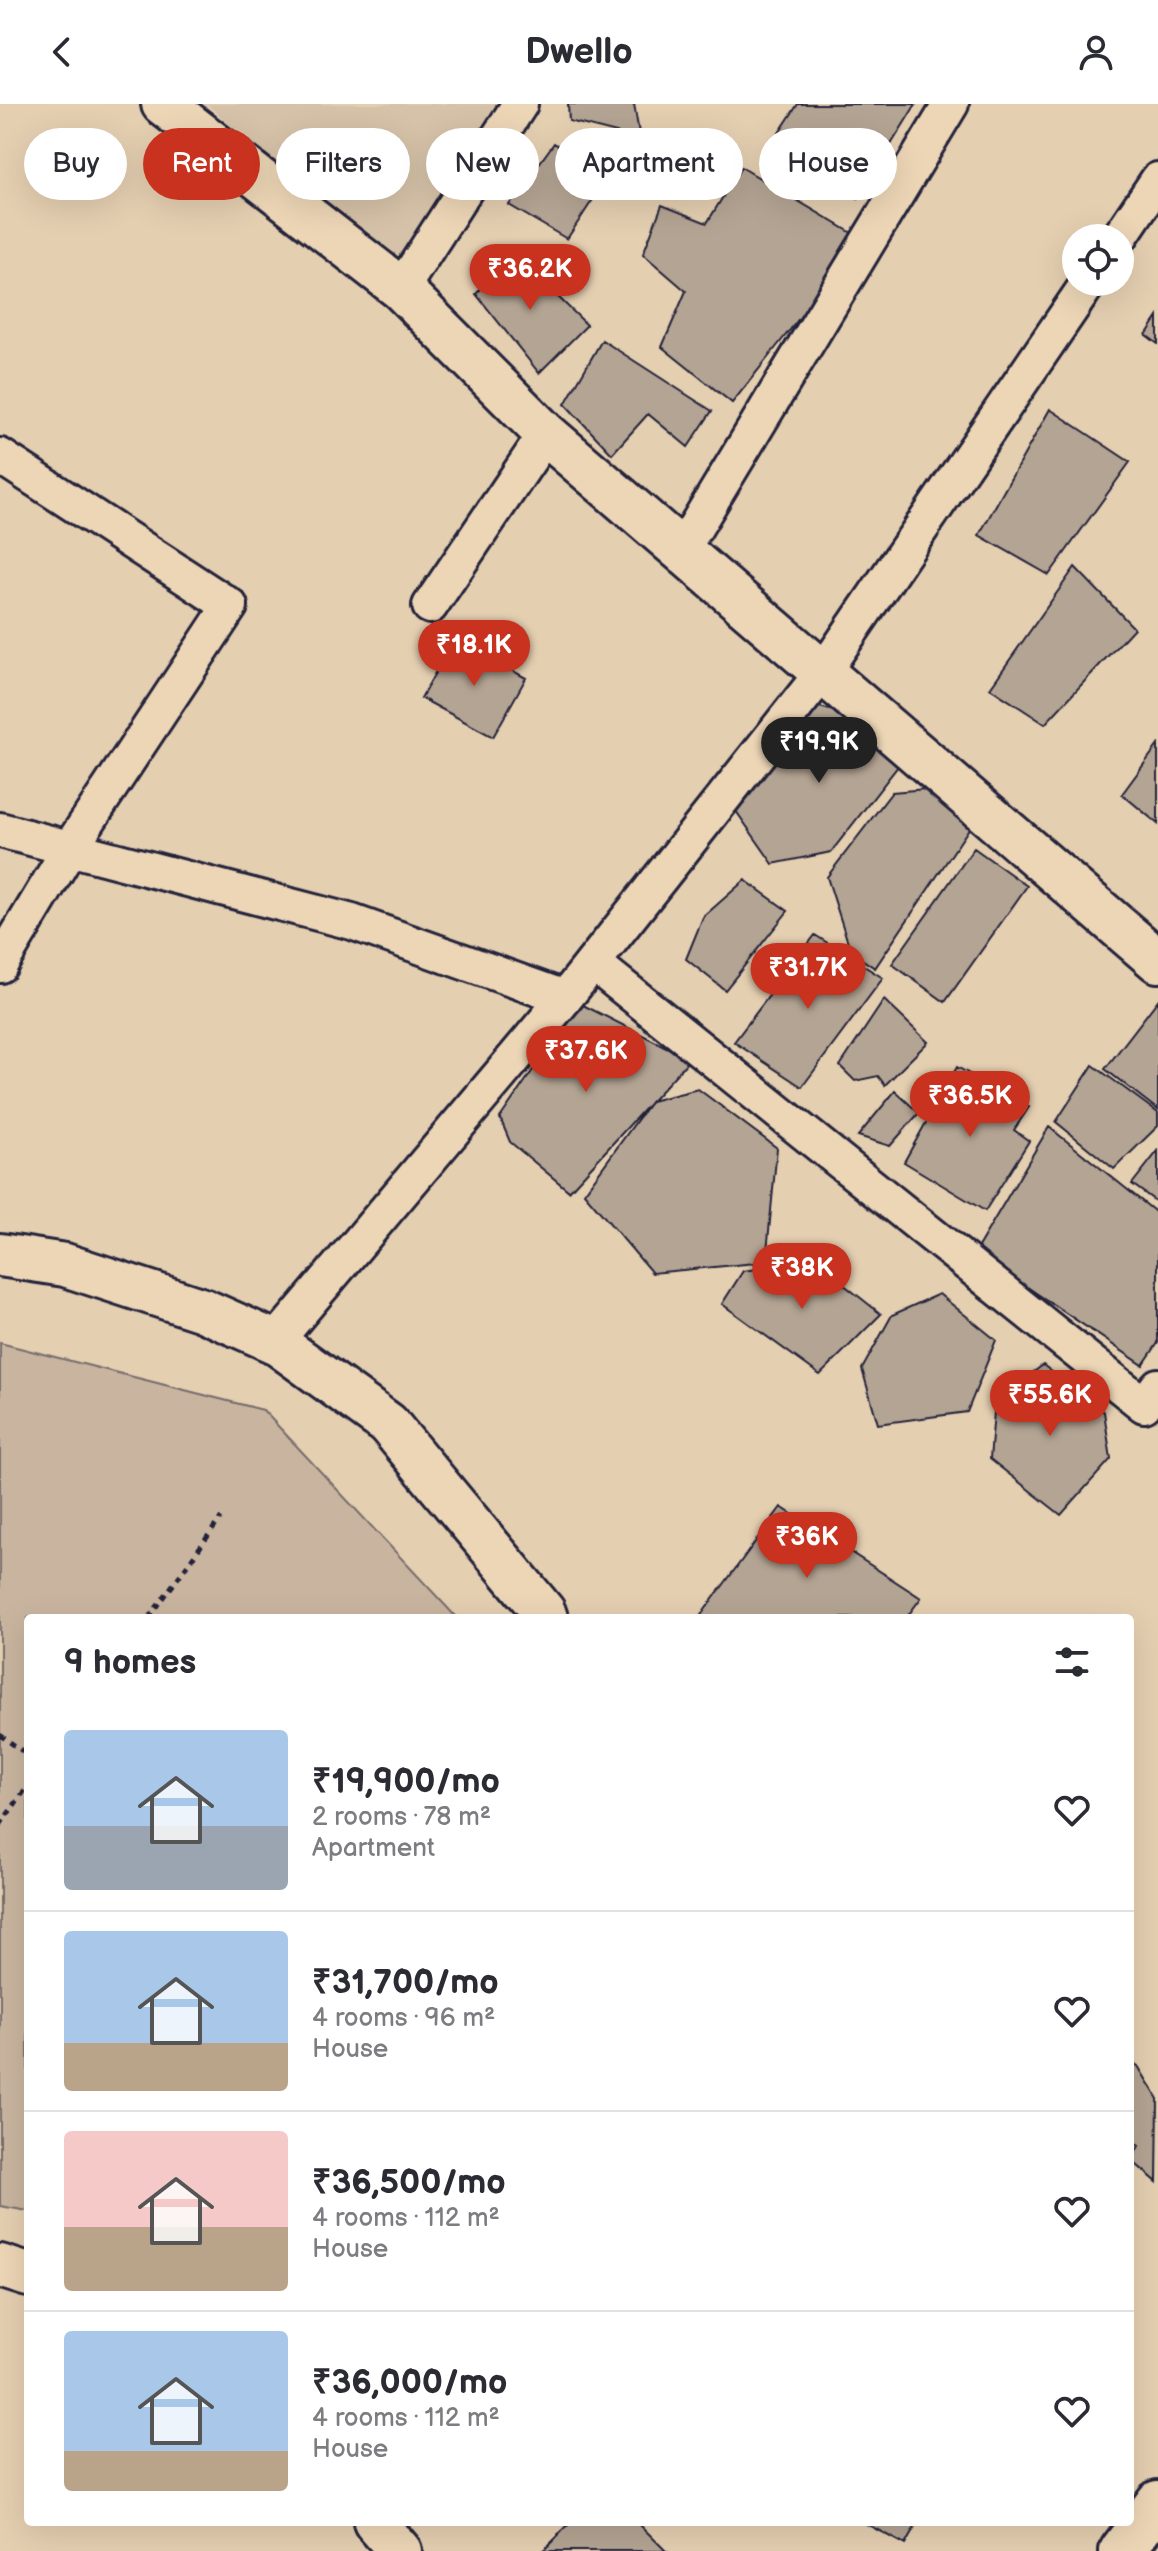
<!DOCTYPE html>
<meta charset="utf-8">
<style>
body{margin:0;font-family:"Balsamiq Sans",sans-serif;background:#f2f2f3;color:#2b2b33;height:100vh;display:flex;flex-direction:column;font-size:30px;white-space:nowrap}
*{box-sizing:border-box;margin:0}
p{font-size:26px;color:#7c7c81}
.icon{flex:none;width:44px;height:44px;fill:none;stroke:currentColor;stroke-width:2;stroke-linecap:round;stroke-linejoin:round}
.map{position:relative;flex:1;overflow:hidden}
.panel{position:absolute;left:24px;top:1510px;width:1110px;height:912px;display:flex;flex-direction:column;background:#fff;border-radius:8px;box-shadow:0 8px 32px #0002}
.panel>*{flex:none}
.top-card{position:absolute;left:24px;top:24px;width:1110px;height:72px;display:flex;gap:16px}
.buttons{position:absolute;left:1062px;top:120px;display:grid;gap:16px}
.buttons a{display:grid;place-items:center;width:72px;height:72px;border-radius:50%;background:#fff;box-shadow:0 8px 32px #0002;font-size:40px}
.price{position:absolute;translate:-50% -68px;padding:0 18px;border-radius:28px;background:#c8321e;color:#fff;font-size:26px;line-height:52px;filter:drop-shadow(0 2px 4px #0008)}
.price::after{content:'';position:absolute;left:50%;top:48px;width:24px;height:18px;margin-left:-12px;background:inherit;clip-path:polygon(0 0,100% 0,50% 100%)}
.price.current{background:#222;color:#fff}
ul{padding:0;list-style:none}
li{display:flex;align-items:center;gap:24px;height:200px;padding:0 40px}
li+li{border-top:2px solid #e1e1e2}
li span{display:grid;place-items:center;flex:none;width:224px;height:160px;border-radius:8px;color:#555}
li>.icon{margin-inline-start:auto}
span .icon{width:96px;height:96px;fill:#fffc;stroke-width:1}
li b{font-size:34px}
h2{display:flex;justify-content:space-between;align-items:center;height:96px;padding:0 40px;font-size:34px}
.tag{padding:0 28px;border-radius:36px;background:#fff;box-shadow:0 8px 32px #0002;font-size:28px;line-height:72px}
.tag.current{background:#c8321e;color:#fff}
header{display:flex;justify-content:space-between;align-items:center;height:104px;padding:0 40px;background:#fff;font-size:36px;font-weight:700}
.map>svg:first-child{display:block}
</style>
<header><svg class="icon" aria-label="back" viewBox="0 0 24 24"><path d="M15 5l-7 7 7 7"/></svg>Dwello<svg class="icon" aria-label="person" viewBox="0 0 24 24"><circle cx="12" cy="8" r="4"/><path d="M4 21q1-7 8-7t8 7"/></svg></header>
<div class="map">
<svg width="1158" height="2447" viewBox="0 0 1158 2447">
<rect width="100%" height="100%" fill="#e5cfb1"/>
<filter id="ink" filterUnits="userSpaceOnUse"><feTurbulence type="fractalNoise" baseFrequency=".0125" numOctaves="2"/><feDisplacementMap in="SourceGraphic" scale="16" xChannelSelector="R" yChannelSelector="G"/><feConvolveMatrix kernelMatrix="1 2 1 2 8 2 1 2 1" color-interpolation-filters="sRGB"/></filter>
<g filter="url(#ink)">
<!-- built -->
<path fill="#d6c2a8" d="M207,0H536L407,179Z"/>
<!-- green -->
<path fill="#c9b59f" stroke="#766c6d" stroke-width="2" d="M0,1239L263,1306L457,1514H28V2107L0,2102Z"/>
<!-- building -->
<path fill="#b4a493" stroke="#22223b" stroke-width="2" d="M568,0H634L640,35L569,17Z
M798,0H916L858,94L775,35Z
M554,39L607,74L567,135L509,101Z
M741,63L862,135L732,299L662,243L686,187L643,150L662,101L707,119Z
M513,149L587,221L539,269L476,190Z
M1158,213V240L1146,231Z
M602,236L712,307L688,343L648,310L612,350L565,300Z
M1050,305L1130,358L1049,471L979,431Z
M1075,463L1134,524L1045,620L990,584Z
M454,535L526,574L493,633L421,594Z
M816,602L871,618L909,648L831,748L773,760L736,707Z
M1158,641V720L1122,690Z
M926,685L974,717L875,864L851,848L827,773L892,688Z
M974,744L1027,782L945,898L892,860Z
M745,776L788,807L725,886L686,855L703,813Z
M815,831L883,874L802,983L734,938Z
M884,896L928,938L885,981L878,972L855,977L840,962Z
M1158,896V1006L1105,965Z
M579,899L690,955L569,1087L510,1038L500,1014Z
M1093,961L1158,1009V1022L1114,1065L1056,1018Z
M957,963L1029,1003L1014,1026L1029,1037L985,1107L904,1058Z
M698,985L777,1044L766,1158L652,1169L584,1089L651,997Z
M895,987L919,1009L890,1042L858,1032Z
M1049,1023L1158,1110V1239L1143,1261L975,1148Z
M1158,1047V1099L1132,1080Z
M814,1157L881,1210L820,1271L722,1200L743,1167Z
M939,1190L996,1236L967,1308L878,1320L862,1265L892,1211Z
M1043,1261L1104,1308L1111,1355L1061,1411L990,1355L995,1297Z
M781,1403L921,1494L906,1514H699Z
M1130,1957L1138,1962L1158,1995L1157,2078L1131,2056L1139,2042L1130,2037Z
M571,2418H637L666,2447H543Z
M863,2418H918L905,2441Z"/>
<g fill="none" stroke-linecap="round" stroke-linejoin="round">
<defs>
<path id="minor" d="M1119,134L1158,76
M401,185L520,0
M0,352L230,502L70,744L0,861
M681,447L951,0
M430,502L546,330
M0,726L352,818L565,894L823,568L1089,178
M593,859L1144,1301L1158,1282
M275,1238L565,894"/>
<path id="tertiary" d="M163,0L401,185L546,330L1158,857
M0,1151L65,1161L203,1206L275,1238L388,1320L544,1508L546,1514
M0,2162L28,2171
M375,2418L400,2447"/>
<path id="secondary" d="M1122,2447L1158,2399"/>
</defs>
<!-- minor casing -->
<use href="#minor" stroke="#22223b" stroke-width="40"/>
<!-- tertiary casing -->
<use href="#tertiary" stroke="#22223b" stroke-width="48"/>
<!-- secondary casing -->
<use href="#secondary" stroke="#22223b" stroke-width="50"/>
<!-- path -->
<path stroke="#22223b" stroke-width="5" stroke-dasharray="6 6" stroke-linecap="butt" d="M149,1514L221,1414
M0,1631L28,1651
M0,1721L28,1682"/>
<!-- minor -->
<use href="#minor" stroke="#edd6b6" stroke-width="34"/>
<!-- tertiary -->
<use href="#tertiary" stroke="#edd6b6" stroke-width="42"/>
<!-- secondary -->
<use href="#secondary" stroke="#edd6b6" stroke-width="44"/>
</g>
</g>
</svg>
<div class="buttons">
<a><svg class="icon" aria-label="locate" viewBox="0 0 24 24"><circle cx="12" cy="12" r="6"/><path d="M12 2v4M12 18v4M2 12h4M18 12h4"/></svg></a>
</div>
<b class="price" style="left:530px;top:208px">₹36.2K</b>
<b class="price" style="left:474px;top:584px">₹18.1K</b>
<b class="price current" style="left:819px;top:681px">₹19.9K</b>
<b class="price" style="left:808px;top:907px">₹31.7K</b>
<b class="price" style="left:586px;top:990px">₹37.6K</b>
<b class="price" style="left:970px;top:1035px">₹36.5K</b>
<b class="price" style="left:802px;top:1207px">₹38K</b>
<b class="price" style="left:1050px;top:1334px">₹55.6K</b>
<b class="price" style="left:807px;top:1476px">₹36K</b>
<div class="top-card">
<a class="tag">Buy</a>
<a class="tag current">Rent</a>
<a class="tag">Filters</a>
<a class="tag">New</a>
<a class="tag">Apartment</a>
<a class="tag">House</a>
</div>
<section class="panel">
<h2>9 homes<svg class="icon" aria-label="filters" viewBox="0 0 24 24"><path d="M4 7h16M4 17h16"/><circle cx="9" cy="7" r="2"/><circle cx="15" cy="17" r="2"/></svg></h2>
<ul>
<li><span style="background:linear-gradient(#a9c7e8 60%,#9aa5b1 0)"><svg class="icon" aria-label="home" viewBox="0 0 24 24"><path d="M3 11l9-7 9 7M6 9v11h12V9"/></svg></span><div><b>₹19,900/mo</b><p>2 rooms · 78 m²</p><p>Apartment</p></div><svg class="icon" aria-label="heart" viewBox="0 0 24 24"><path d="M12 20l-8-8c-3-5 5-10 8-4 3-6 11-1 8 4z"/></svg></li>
<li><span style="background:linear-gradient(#a9c7e8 70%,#b9a48a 0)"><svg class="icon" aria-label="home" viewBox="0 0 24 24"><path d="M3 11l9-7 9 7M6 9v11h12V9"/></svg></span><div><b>₹31,700/mo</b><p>4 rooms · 96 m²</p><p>House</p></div><svg class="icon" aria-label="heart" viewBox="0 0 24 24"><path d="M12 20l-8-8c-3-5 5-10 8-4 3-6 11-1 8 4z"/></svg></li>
<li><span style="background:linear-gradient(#f6c9c9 60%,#b9a48a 0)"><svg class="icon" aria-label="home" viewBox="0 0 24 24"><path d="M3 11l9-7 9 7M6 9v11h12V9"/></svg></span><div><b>₹36,500/mo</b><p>4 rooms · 112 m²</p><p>House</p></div><svg class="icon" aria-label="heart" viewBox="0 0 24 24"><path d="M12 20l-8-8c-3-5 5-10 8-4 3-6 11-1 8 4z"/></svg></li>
<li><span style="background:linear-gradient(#a9c7e8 75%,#b9a48a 0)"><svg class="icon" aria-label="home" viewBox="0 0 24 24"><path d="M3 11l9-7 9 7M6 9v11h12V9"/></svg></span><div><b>₹36,000/mo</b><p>4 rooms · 112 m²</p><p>House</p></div><svg class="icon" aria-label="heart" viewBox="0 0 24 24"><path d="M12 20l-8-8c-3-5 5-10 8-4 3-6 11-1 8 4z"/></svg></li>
</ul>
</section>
</div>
